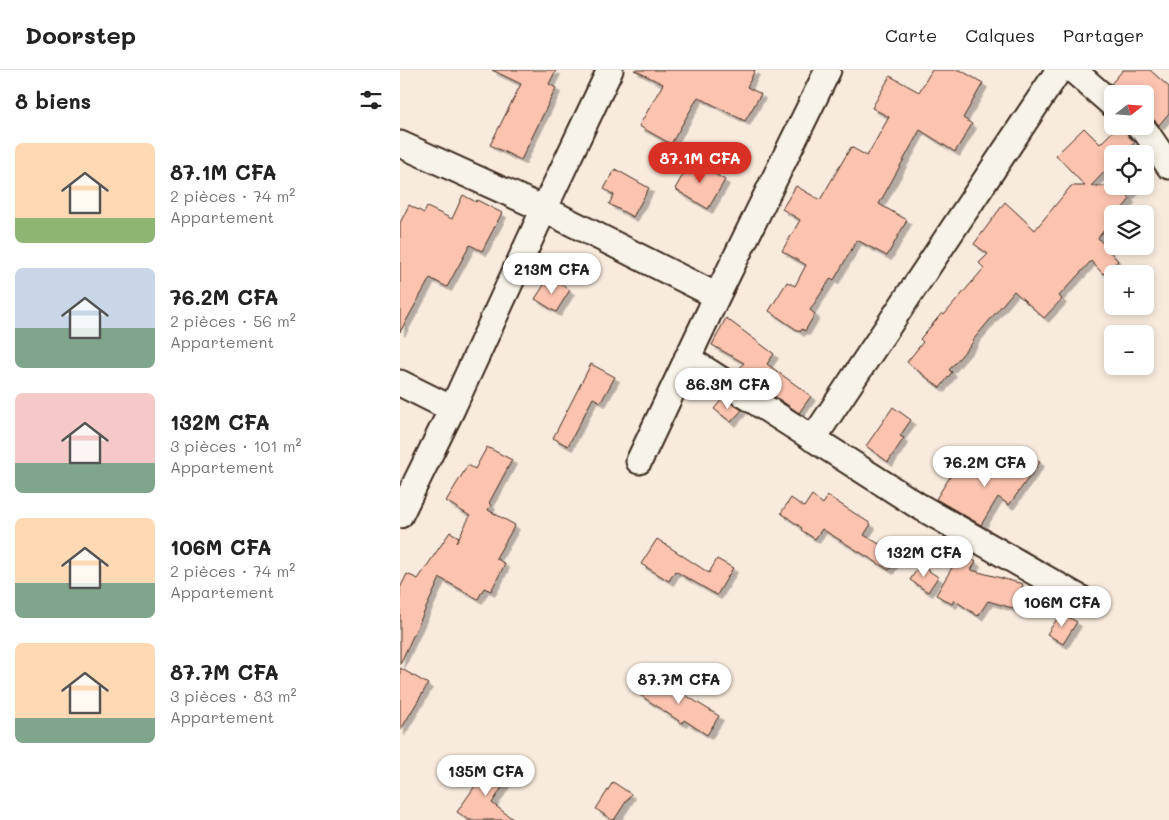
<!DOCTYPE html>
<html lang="fr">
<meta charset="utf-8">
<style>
body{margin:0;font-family:Mali,sans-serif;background:#f2f2f2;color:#222;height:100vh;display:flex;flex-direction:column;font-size:19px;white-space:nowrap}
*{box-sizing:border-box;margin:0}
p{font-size:16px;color:#767676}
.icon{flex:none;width:28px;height:28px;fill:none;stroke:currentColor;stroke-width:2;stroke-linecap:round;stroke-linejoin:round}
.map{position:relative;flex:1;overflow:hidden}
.details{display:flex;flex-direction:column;background:#fff;width:400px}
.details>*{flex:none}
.needle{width:32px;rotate:73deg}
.buttons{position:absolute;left:704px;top:15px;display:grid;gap:10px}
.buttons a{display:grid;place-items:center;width:50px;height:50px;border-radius:8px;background:#fff;box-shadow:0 2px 8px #0003;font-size:25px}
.price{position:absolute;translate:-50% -42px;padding:0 11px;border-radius:18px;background:#fff;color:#222;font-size:16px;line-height:32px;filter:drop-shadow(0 1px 2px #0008)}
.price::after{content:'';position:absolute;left:50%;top:30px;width:15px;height:11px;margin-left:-8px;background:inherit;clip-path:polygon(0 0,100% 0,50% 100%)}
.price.current{background:#d93025;color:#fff}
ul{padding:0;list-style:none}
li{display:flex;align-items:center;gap:15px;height:125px;padding:0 15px}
li span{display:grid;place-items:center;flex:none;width:140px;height:100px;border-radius:8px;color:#555}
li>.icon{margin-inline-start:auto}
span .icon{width:60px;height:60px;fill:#fffc;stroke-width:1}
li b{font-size:21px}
h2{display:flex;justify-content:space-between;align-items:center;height:60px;padding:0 15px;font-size:21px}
header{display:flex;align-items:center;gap:30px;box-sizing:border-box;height:70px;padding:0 25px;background:#fff;border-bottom:1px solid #e0e0e0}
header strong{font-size:24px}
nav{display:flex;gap:28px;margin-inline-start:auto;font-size:18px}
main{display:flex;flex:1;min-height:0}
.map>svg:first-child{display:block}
</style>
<header>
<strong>Doorstep</strong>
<nav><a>Carte</a><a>Calques</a><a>Partager</a></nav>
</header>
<main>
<section class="details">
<h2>8 biens<svg class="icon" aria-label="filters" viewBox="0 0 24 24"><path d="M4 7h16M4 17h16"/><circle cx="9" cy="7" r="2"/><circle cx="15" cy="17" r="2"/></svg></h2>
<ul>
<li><span style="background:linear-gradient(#ffd9b3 75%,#8fb573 0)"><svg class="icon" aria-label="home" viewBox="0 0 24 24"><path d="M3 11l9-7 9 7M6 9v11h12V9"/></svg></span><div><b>87.1M CFA</b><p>2 pièces · 74 m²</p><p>Appartement</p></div></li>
<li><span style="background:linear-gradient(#c9d6e8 60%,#7fa58c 0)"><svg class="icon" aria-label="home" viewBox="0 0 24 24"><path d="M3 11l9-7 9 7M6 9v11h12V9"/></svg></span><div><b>76.2M CFA</b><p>2 pièces · 56 m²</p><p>Appartement</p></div></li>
<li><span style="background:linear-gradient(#f6c9c9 70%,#7fa58c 0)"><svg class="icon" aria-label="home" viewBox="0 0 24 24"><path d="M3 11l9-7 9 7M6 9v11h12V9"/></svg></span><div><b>132M CFA</b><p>3 pièces · 101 m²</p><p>Appartement</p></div></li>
<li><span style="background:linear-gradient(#ffd9b3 65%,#7fa58c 0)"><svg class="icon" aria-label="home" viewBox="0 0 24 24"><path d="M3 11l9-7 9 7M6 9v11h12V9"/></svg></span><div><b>106M CFA</b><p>2 pièces · 74 m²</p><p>Appartement</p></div></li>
<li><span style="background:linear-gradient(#ffd9b3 75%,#7fa58c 0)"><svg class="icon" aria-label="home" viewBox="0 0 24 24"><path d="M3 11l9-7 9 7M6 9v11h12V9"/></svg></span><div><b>87.7M CFA</b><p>3 pièces · 83 m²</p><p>Appartement</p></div></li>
</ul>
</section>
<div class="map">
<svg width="769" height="750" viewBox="0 0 769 750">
<defs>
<filter id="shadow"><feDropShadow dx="4.5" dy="4.5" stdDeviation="0" flood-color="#0004"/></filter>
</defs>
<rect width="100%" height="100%" fill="#f8eadd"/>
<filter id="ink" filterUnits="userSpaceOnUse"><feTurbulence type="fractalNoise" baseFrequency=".02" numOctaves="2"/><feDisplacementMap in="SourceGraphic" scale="10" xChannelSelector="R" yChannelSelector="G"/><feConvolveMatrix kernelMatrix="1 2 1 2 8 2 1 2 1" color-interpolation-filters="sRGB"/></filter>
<g filter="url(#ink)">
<!-- building -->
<path fill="#fcc4b0" stroke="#3b2a1e" filter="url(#shadow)" d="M92,0H156L149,14L156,18L121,90L90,75L121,14Z
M234,0H355L347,17L361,24L345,51L298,27L271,74L239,56L263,14Z
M532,0H560L583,13L563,48L572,54L555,82L520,60L479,134L507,150L487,186L457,170L434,210L431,208L410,240L415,244L405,261L402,259L400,262L369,241L387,212L395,216L406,195L382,181L400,150L382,139L396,116L420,130L451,77L467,86L489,47L472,38L490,6L519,22Z
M723,0H750L769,17V43L759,55L748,45L745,43V24H722L711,14Z
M718,56H725L726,61L729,67L735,72L723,84H712V94L691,116H738L728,126L730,129L718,144H712V150L698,168L718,191L703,204L691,191L659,226L662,229L644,248L614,221L573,270L574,271L549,300L552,302L540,318L507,292L523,272L520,269L542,243L544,245L584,198L579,193L588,184L574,174L605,132L635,160L671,116H685L656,85L684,58L700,74Z
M291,90L325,110L308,139L275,119Z
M215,99L249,118L233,147L209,134L214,125L204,119Z
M63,125L76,132L77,130L102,143L82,181L70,175L47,217L30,208L0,262V153L9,135L24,143L27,137L52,149Z
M149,207L170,220L156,242L135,229Z
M326,248L374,284L367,294L411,326L399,343L366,320L360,317L341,305L343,304L338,300L344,293L312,275Z
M191,294L215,307L201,332L193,328L168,376L153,368Z
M323,328L342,340L331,352L314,339Z
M493,337L511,350L500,366L504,368L488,392L466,376Z
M87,377L112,390L89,433L91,435L88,440L115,455L96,488L105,494L91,521L84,518L78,529L40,508L0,594V518L7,504L18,509L50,462L59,467L56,473L70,446L46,431L68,395L75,399Z
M625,381L640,392L609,435L598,427L581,455L536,429L558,394L571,403L579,392L599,406L601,403L607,406Z
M412,425L423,434L428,426L471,454L464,465L498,485L489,500L422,459L415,469L401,460L402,458L381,443L391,428L404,437Z
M257,469L309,503L317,489L333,498L317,525L275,501L269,511L241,494Z
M561,482L576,492L571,500L623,514L616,539L588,531L578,546L554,530L552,534L536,525Z
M520,495L538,507L528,522L510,510Z
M661,543L677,552L663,574L647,564Z
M0,598L28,614L0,661Z
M254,605L282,625V623L319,646L307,665L284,650L282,653L240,625Z
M91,693L110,705L92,733L114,750H69L57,742Z
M213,712L231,724L214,750H212L196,739Z"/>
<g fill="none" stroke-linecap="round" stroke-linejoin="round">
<defs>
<path id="minor" d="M673,0L712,34
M739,56L746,62L769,96
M0,74L144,139L317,226
M287,288L517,435L687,532
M0,313L52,339
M413,369L659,0
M239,391L317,226L428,0
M0,445L52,339L144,139L210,0"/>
</defs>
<!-- minor casing -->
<use href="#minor" stroke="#3b2a1e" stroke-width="29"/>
<!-- minor -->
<use href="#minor" stroke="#f7f3e8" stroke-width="25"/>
</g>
</g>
</svg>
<div class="buttons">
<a><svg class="needle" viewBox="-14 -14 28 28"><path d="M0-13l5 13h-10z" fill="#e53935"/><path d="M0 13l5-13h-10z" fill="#767676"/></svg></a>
<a><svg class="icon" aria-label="locate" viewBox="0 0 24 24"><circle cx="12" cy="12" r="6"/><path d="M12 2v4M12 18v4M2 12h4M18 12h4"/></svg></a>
<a><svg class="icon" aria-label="layers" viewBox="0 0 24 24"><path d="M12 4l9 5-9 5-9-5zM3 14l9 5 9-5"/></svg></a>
<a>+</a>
<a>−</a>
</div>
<b class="price current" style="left:300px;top:114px">87.1M CFA</b>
<b class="price" style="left:152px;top:225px">213M CFA</b>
<b class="price" style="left:328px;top:340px">86.3M CFA</b>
<b class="price" style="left:585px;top:418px">76.2M CFA</b>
<b class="price" style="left:524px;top:508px">132M CFA</b>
<b class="price" style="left:662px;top:558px">106M CFA</b>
<b class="price" style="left:279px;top:635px">87.7M CFA</b>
<b class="price" style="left:86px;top:727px">135M CFA</b>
</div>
</main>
